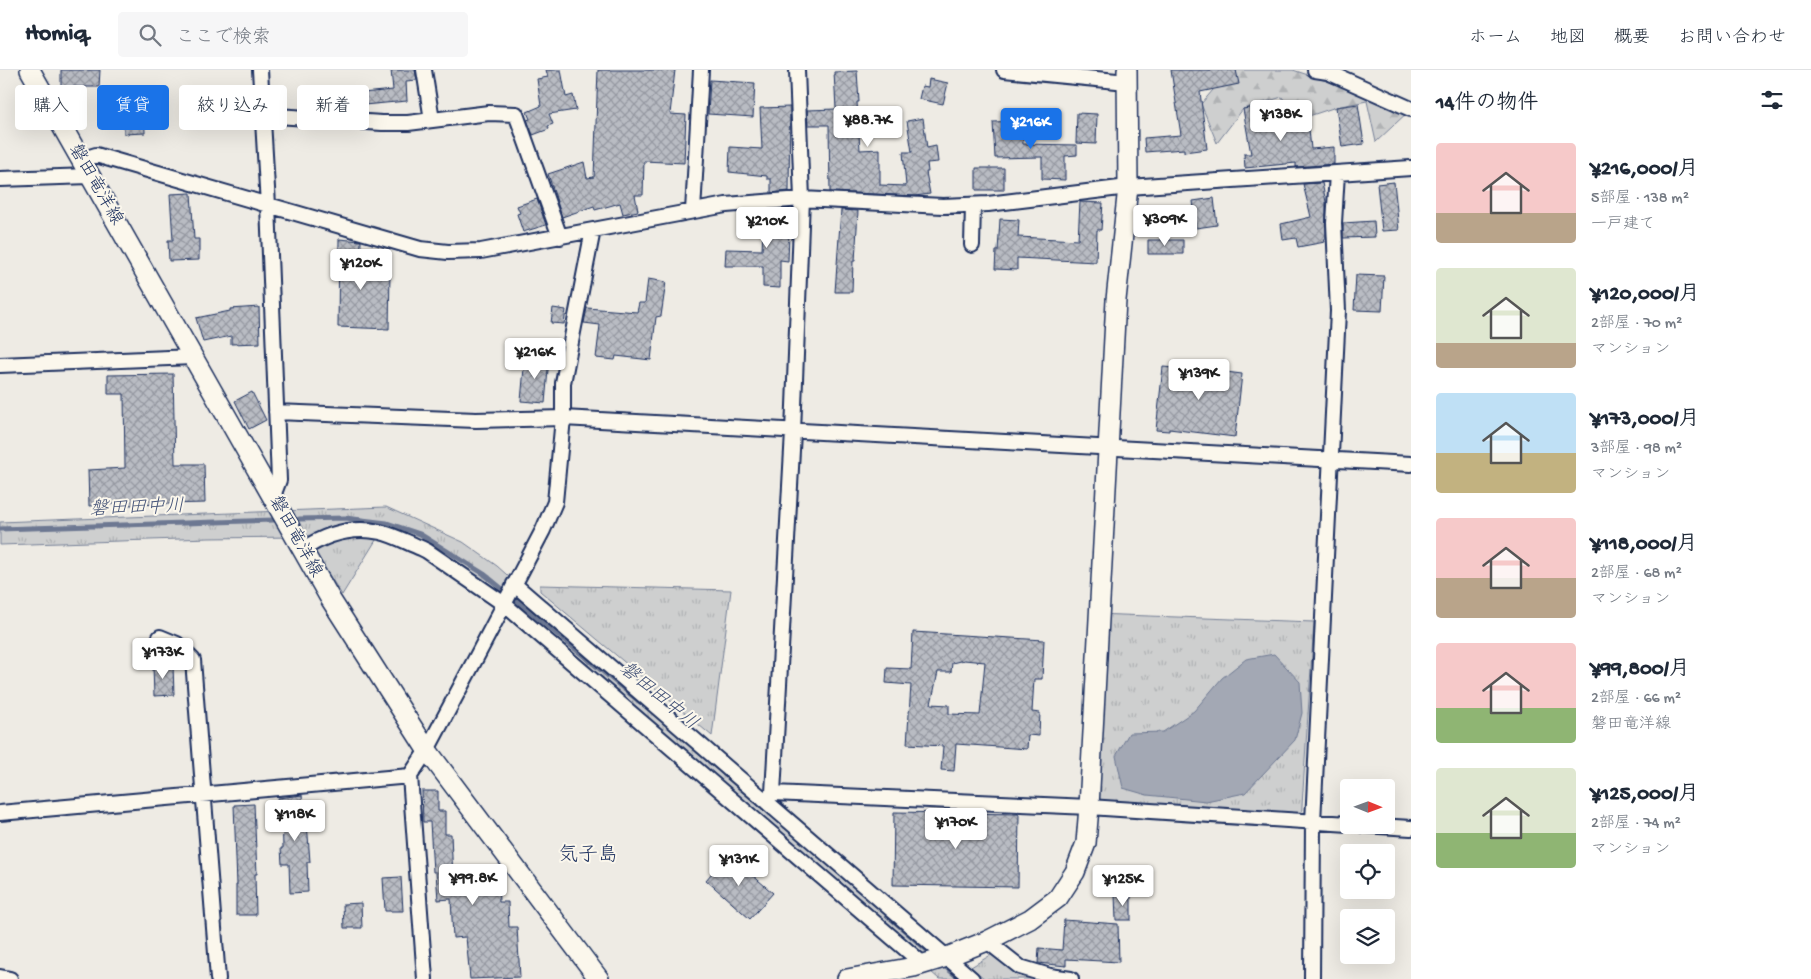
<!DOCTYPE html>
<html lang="ja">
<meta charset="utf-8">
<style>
body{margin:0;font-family:"Gochi Hand","Klee One",sans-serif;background:#f6f6f7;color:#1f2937;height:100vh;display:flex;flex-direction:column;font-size:19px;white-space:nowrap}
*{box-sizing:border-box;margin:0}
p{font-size:16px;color:#747a83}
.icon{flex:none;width:28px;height:28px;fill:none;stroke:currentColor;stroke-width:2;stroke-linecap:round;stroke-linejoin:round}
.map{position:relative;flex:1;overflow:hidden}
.side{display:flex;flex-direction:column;background:#fff;width:400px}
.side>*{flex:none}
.banner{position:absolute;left:15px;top:15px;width:475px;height:45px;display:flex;gap:10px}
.needle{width:32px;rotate:91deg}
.tools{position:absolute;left:1340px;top:709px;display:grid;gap:10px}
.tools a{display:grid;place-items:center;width:55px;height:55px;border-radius:5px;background:#fff;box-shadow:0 5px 20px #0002;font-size:25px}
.price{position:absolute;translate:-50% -42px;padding:0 11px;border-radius:5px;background:#fff;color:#222;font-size:16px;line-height:32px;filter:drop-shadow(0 1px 2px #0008)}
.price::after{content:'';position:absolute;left:50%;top:30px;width:15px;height:11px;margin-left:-8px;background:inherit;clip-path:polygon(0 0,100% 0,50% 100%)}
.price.selected{background:#1a73e8;color:#fff}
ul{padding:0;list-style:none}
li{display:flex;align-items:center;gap:15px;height:125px;padding:0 25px}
li span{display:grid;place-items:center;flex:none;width:140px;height:100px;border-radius:5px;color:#555}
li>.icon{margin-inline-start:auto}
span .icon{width:60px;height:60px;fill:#fffc;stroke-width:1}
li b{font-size:21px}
h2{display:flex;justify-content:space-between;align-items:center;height:60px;padding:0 25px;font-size:21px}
.pill{padding:0 18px;border-radius:5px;background:#fff;box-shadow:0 5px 20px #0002;font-size:18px;line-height:45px}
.pill.selected{background:#1a73e8;color:#fff}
header{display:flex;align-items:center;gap:30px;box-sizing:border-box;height:70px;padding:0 25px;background:#fff;border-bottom:1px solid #e0e1e3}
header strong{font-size:24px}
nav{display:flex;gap:28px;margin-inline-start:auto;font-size:18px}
.search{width:350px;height:45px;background:#f6f6f7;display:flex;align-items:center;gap:12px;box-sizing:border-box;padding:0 18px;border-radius:5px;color:#747a83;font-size:19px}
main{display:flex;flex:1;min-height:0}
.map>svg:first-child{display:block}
</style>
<header>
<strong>Homiq</strong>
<div class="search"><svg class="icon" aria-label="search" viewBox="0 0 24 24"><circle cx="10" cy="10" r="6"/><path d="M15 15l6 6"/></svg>ここで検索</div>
<nav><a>ホーム</a><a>地図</a><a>概要</a><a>お問い合わせ</a></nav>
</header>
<main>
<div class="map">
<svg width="1411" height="909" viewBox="0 0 1411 909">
<defs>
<pattern id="grass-tufts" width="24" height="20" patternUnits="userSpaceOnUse" patternTransform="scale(1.25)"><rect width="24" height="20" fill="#cecfcf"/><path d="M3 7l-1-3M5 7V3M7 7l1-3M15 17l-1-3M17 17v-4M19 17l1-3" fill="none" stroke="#b0b2b4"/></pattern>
<pattern id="forest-firs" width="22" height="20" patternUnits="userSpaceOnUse" patternTransform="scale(1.25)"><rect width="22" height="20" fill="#cecfcf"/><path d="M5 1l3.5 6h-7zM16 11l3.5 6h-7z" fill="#b0b2b4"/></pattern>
<pattern id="building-cross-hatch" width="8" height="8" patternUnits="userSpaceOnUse" patternTransform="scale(1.25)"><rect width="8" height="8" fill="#b9bcc3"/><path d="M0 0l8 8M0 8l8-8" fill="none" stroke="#9699a2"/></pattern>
</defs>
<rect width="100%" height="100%" fill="#eeebe4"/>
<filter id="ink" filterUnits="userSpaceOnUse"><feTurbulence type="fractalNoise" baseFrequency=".02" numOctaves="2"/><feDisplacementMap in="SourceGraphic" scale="10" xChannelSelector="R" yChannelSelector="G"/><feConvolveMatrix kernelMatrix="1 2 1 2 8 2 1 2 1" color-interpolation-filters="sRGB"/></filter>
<g filter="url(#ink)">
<!-- grass -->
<path fill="url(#grass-tufts)" stroke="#747f96" d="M386,437L463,472L497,496L603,591L972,909H939L528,547L371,456L334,457L312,473L381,462L342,525L310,475L295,467L209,468L0,475V452Z
M540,515L731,520L712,666L540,521Z
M1094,544L1314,552L1301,751L1095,738Z
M999,880L1065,909H985L971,897Z"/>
<!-- forest -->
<path fill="url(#forest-firs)" stroke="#747f96" d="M1207,0H1293L1411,39L1376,72L1367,31L1336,37L1297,50L1282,27L1243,39L1217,73L1201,34L1213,20Z"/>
<!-- water -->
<path fill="#a3a8b4" stroke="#6d7892" d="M1274,584L1300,612L1302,643L1295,670L1245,723L1206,731L1147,725L1123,718L1116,686L1129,663L1163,662L1194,641L1222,608L1246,589Z"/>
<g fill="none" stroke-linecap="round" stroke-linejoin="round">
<!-- stream -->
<path stroke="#6d7892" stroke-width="5" d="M299,449L345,448L387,453L420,464L484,504L640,632
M0,459L274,450
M887,845L935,887
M941,893L960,909"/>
</g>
<!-- building -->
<path fill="url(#building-cross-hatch)" stroke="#1b2f5e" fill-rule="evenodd" d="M61,0H100L99,17H61Z
M391,0H415L417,10L406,11L407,31L353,36L352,24L393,20Z
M546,0H561L566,27L573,25L576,40L549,44L553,54L548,56L549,59L533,65L527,50L530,49L527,42L541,36L537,9L548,7Z
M598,0H675L670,44L686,45L684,93L644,91L643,125H635L638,141L623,144L620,133L595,140L594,136L562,147L548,104L584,92L587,108L594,107Z
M1171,0H1236L1239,14L1200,22L1207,79L1184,82V79L1145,82L1144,68L1181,65Z
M857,1L859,32H857L860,80L880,79V115L906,116L903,82H912L907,51L923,48L927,78L936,76L938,92L927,93L928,102H926L930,124L915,126L830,122L829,55H808L807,40L836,39L834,2Z
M929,9L948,13L943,34L919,29L922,16L928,17Z
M710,10L755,13L753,47L708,44Z
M144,32L145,63L124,64L123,33Z
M1358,34L1364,74L1342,77L1336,37Z
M1269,35L1272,52L1308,49L1311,79L1334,77V94L1296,97V93L1245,98L1244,84H1251L1243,39Z
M790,37L789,121L771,123V109H767V106L729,102L730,77L762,79L760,38Z
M1077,43L1097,44L1096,74L1076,73Z
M1022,51L1023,74L1077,75V85L1065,86V110L1042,109V87L995,88L993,52Z
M976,98H1004V120H976Z
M1394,112L1399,160L1382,161L1377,114Z
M1322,113L1326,132V169H1324L1325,172L1298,177L1296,168L1283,170L1281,154L1311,147L1303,114Z
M191,123L194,169H199V190L169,191L168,170H173L170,124Z
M1214,128L1217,155L1196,158L1193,131Z
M537,129L546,155L523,162L517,144L520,143L517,136Z
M1080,132L1103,133L1101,160H1097L1096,192L1017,188V200L995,199L996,181H998L1000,149L1019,150L1018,167L1078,170Z
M790,139L788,191L780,190V218L763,217V196H725L726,179L762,180L764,142H772V140Z
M841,140L858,141L855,191H853L852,222H835Z
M1374,151L1375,167L1343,168V153Z
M339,169L361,171L360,202H390L389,259L338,257Z
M1148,170H1183V184H1148Z
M1356,205L1384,206L1382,241L1354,240Z
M648,209L666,212L661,246L656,247L651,290L616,286L615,290L596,288L600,255L584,253L587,238L637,242L639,233H645Z
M259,237L260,273L231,274V266L203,272L196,248L230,241V239Z
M553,238L566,240L564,254L551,253Z
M525,287L549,289L545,333L521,331Z
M1163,297L1186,299V297L1242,304L1235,367L1169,359V361L1156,360Z
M173,304L175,394H204L205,433L127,435V433L89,436L88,400L125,398L124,324H108V305Z
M252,322L266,350L249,359L235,331Z
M913,562L1044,570L1042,609H1034L1032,642L1040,643L1039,666L1028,665L1027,679L956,674L954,701L941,700L943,676L907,674L911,615L886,613L887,598L911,599ZM964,590L985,592L980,645L949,644V635L931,634L938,602H951L952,593Z
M173,595L174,625L154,626L153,596Z
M422,721H438V741H445V764H451L453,810L498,808L499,832H508L509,857H517L520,907L470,909L466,867L453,868L451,829L438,830L436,802H433L430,752H423Z
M302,725L305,752H307L310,792H307L308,822L290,823L289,794H282L281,778H283L282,745H280L278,728Z
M254,734L257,804H255L256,845H236V815H237L234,735Z
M894,742L1019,744L1018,817L893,815Z
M728,784L773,823L750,849L706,810Z
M401,807L403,841H385L383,808Z
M1115,825H1131V850H1116Z
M361,833L362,858H344L343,834Z
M1064,850L1118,854L1119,892L1066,889V896L1038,893L1039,878L1062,880Z"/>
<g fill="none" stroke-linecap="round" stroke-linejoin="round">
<defs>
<path id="street" d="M260,0L268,135L279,410L273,426
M424,0L432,50
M1004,0L1127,12
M1315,0L1328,2L1411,39
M262,45L382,53H408L489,43L516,44L560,167
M80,90L96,85L420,179L448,182L481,181L726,135L802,129L943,136L988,134L1128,117L1411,98
M0,109L90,106
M693,141L701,0
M972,175L973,135
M0,295L193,287
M276,342L476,350L563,348L1411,394
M302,480C326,464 351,456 380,462C394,465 408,473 421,478L427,481L504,534L923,894
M514,514L972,909
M160,567L177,574L193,590L218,909
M410,706L425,909
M773,723L1089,737L1349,754
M764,730L773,723L793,362L802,129L797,0
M0,743L410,706L427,680L477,586L543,460L555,432L563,348V313L593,160
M1363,755L1411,758
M987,871L1020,897L1050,906L1071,909
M0,907L10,909
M1312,909L1313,752L1338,241L1334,153L1337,103"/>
<path id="secondary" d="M30,0L331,530L427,680L599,909
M847,909L914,897L947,887L987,871L1030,849L1058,828L1075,802L1086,773L1089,737L1116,230L1128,117L1127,0"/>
</defs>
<!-- street casing -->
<use href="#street" stroke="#1b2f5e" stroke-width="18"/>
<!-- secondary casing -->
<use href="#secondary" stroke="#1b2f5e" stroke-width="22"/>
<!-- street -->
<use href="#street" stroke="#fbf7ec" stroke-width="14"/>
<!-- secondary -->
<use href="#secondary" stroke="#fbf7ec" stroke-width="19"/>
</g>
</g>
<g text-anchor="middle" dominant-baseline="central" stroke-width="4" stroke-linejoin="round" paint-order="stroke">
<!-- street labels -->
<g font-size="18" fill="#1b2f5e" stroke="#fbf7ec">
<text transform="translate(95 115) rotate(60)">磐田竜洋線</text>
<text transform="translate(295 467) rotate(61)">磐田竜洋線</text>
</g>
<!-- water labels -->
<g font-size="19" font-style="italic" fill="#445378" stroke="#fbf7ec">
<text transform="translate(137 439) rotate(-2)">磐田田中川</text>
<text transform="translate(658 627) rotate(39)">磐田田中川</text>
</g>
<!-- quarter labels -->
<g font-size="20" fill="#1b2f5e" stroke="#fbf7ec">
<text x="588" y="786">気子島</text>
</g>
</g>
</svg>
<div class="tools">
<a><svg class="needle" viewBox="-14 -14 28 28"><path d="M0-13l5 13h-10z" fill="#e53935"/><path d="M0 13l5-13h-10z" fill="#747a83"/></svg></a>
<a><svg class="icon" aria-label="locate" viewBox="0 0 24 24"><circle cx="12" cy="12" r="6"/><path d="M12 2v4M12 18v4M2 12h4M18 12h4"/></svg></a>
<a><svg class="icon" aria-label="layers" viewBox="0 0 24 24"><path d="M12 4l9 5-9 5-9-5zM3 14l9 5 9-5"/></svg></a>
</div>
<b class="price" style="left:1281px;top:72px">¥138K</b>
<b class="price" style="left:868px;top:78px">¥88.7K</b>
<b class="price selected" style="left:1031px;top:80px">¥216K</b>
<b class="price" style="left:1165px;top:177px">¥309K</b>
<b class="price" style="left:767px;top:179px">¥210K</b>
<b class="price" style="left:361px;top:221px">¥120K</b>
<b class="price" style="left:535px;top:310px">¥216K</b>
<b class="price" style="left:1199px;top:331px">¥139K</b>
<b class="price" style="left:163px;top:610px">¥173K</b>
<b class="price" style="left:295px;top:772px">¥118K</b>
<b class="price" style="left:956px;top:780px">¥170K</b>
<b class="price" style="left:739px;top:817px">¥131K</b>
<b class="price" style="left:473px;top:836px">¥99.8K</b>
<b class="price" style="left:1123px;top:837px">¥125K</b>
<div class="banner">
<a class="pill">購入</a>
<a class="pill selected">賃貸</a>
<a class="pill">絞り込み</a>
<a class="pill">新着</a>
</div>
</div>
<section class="side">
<h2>14件の物件<svg class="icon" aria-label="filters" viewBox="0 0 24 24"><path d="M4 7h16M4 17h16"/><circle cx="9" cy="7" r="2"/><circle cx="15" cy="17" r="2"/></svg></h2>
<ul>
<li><span style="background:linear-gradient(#f6c9c9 70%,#b9a48a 0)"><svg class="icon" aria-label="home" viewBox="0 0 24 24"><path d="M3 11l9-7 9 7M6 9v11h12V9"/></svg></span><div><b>¥216,000/月</b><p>5部屋 · 138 m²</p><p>一戸建て</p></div></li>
<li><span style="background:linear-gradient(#dfe7d0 75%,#b9a48a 0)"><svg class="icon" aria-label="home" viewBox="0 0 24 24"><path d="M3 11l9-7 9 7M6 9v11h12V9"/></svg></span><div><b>¥120,000/月</b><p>2部屋 · 70 m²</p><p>マンション</p></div></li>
<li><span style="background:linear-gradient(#bfe0f5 60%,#c2b280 0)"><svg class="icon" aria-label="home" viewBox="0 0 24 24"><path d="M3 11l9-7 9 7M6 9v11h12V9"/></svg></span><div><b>¥173,000/月</b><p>3部屋 · 98 m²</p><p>マンション</p></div></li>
<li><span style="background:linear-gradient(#f6c9c9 60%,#b9a48a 0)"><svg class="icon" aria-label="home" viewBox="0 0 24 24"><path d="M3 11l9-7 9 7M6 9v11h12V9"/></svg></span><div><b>¥118,000/月</b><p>2部屋 · 68 m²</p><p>マンション</p></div></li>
<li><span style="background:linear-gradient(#f6c9c9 65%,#8fb573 0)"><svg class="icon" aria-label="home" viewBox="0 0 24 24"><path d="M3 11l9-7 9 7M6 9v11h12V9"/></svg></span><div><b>¥99,800/月</b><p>2部屋 · 66 m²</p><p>磐田竜洋線</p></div></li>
<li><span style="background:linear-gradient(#dfe7d0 65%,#8fb573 0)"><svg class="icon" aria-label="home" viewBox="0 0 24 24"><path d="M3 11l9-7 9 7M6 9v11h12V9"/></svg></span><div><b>¥125,000/月</b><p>2部屋 · 74 m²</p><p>マンション</p></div></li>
</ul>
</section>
</main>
